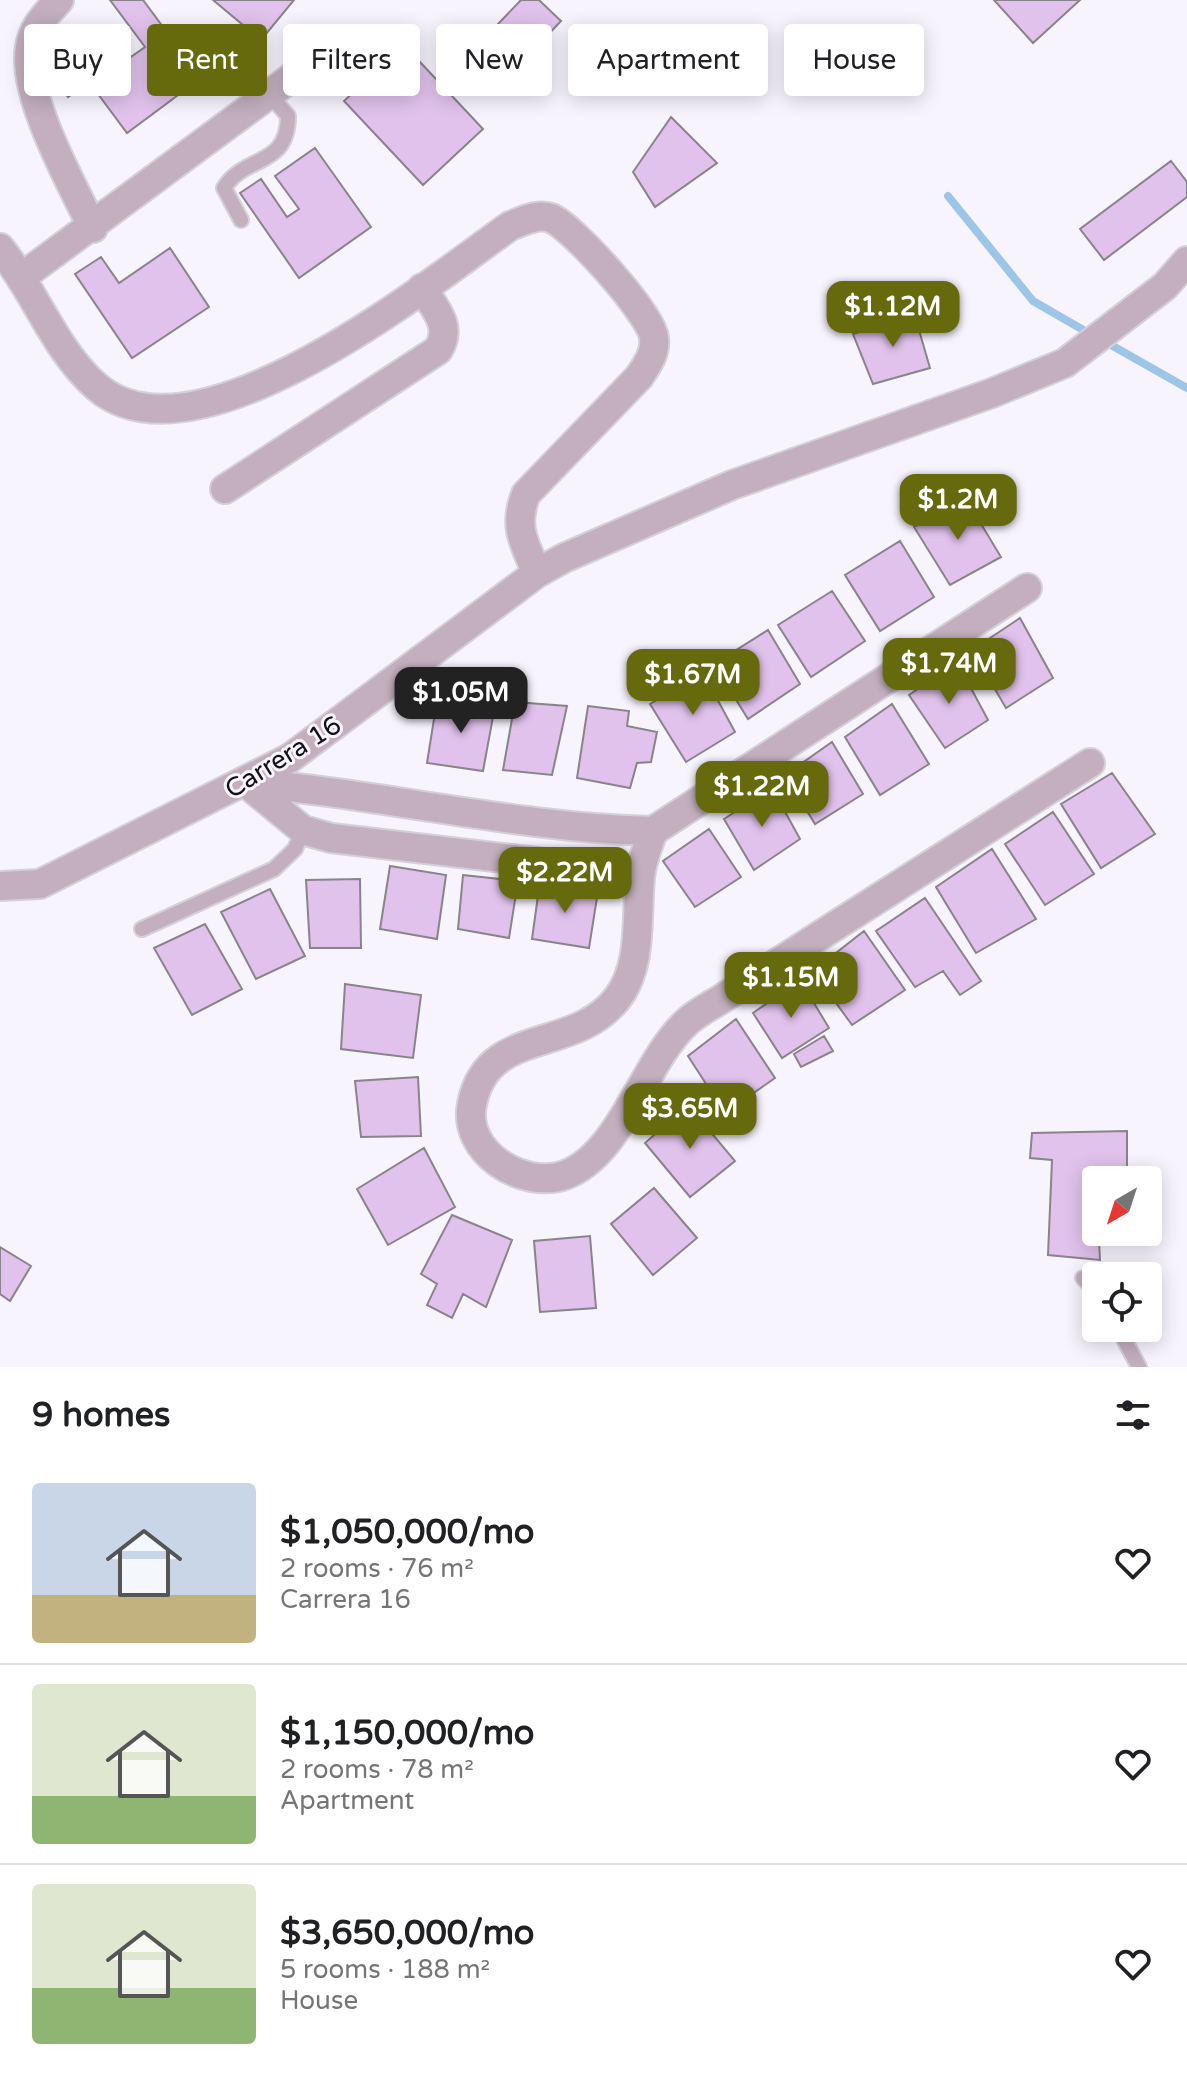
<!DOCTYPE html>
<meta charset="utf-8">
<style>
body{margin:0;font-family:"Varela Round",sans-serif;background:#f2f2f2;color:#202124;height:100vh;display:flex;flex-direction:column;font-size:30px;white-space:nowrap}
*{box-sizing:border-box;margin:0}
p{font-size:26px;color:#757577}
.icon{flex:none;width:44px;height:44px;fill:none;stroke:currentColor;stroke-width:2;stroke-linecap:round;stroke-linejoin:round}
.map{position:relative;height:1367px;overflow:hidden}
.details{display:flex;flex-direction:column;background:#fff;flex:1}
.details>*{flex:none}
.banner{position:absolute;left:24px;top:24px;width:1140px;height:72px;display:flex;gap:16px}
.needle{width:52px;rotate:219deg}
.buttons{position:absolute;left:1082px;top:1166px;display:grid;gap:16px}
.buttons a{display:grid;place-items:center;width:80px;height:80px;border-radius:8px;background:#fff;box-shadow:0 4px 20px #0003;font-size:40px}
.price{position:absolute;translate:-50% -68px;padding:0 18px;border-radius:16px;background:#666a0c;color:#fff;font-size:26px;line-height:52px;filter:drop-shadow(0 2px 4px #0008)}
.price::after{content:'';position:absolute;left:50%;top:48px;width:24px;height:18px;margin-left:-12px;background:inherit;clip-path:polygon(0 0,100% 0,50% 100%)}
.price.current{background:#222;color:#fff}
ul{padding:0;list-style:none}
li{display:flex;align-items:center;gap:24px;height:200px;padding:0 32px}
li+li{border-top:2px solid #e0e0e0}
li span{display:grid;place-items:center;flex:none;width:224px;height:160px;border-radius:8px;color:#555}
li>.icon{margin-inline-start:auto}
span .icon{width:96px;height:96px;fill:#fffc;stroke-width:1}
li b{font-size:34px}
h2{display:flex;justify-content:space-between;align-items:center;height:96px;padding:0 32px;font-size:34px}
.chip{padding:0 28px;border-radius:8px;background:#fff;box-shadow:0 4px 20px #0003;font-size:28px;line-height:72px}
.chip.current{background:#666a0c;color:#fff}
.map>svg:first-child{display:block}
</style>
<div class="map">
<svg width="1187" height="1367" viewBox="0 0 1187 1367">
<rect width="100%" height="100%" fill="#f8f4fe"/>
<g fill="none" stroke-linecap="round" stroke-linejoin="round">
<!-- stream -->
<path stroke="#9dc5e8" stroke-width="8" d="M948,196L1033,301L1092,335
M1104,341L1187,388"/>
</g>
<!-- building -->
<path fill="#e1c2ec" stroke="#89838b" stroke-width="2" d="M110,0H143L201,78L127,133L89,82L68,97L53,77L100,42L118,66L145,47Z
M213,0H294L261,40Z
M521,0H539L561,21L509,76L477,46Z
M994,0H1080L1033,43Z
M404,45L483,129L423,185L344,101Z
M671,117L717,163L655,207L633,172Z
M315,148L371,227L299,278L240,193L261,179L287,217L299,209L275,176Z
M1171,161L1187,182V197L1104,260L1080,229Z
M170,248L209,307L132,358L75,274L101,257L119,283Z
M914,313L930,368L873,384L853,334Z
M966,499L1001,557L950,585L914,527Z
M900,541L934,597L880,631L845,575Z
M832,591L865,641L811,677L778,625Z
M1020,618L1053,678L1006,708L972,650Z
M768,630L800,684L748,719L714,664Z
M957,662L988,720L945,748L909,695Z
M703,673L735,732L686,762L650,704Z
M437,700L495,706L483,771L427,763Z
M515,702L567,706L552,775L503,770Z
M892,704L929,764L880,795L845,737Z
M588,706L629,711L627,726L657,732L651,762L637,763L630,788L577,778Z
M832,742L863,794L815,824L785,775Z
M1112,773L1155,834L1101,868L1061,804Z
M772,788L800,839L754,870L724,819Z
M1053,812L1094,874L1045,905L1005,844Z
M709,829L741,877L695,907L663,861Z
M992,849L1036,919L976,953L936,887Z
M390,866L446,875L437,939L380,929Z
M463,875L518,881L509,938L458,929Z
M360,879L361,948H310L306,880Z
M540,881L598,891L589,948L532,939Z
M270,889L305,956L256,979L221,912Z
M925,898L981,981L960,995L943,971L915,987L876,931Z
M205,924L242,989L192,1015L154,948Z
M864,931L905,990L852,1025L813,971Z
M800,980L829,1028L782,1058L753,1013Z
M345,984L421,995L413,1058L341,1049Z
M736,1019L775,1078L725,1113L688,1056Z
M824,1036L833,1051L801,1067L794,1054Z
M418,1077L421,1136L361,1137L355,1081Z
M688,1105L735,1161L690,1197L645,1143Z
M744,1108L752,1118L739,1127L732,1118Z
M1127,1131V1180H1096L1100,1260L1048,1255L1052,1160L1030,1158L1032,1133Z
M424,1148L455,1207L388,1245L357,1189Z
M654,1188L697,1238L653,1275L611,1224Z
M452,1215L512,1240L486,1307L463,1294L452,1318L427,1305L437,1284L421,1274Z
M590,1236L596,1308L540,1312L534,1241Z
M0,1247L31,1266L10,1301L0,1294Z"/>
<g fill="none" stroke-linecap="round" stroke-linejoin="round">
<defs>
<path id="service" d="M241,220L224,188C245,154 288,168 288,116L270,95
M142,929L274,869L295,849L303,830
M1083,1278L1096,1291
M1118,1328L1139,1367"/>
<path id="minor" d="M59,0C46,15 33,26 30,47C21,94 72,185 93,228
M0,248C35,291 55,351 97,387C196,472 428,284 510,226C523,221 538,213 551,218C573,227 652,315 654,338C656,353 647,365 639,377L526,494C513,526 524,543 537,573
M23,276L306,67
M225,489L438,350C453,326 435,309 422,288
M246,783L303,830L331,838L640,874
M246,783C383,794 516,828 653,831
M653,831C648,846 641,862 640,878C636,918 643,967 616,1000C572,1054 487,1026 472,1104C462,1152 523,1190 565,1175C622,1154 644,1060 688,1021C698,1012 712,1005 723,998C752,979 781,961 810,942C903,883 996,823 1090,763
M653,831L1027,588
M0,886L40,884L290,758L537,573L564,558L732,485L992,393L1065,363L1165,286L1187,261"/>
</defs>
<!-- service casing -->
<use href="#service" stroke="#d3d0d9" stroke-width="18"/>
<!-- minor casing -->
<use href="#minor" stroke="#d3d0d9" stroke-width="32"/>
<!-- service -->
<use href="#service" stroke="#c3afbd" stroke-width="14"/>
<!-- minor -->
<use href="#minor" stroke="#c3afbd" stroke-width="28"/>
</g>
<g text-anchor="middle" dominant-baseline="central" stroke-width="6" stroke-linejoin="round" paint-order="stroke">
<!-- street labels -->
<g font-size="26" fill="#121114" stroke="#f8f4fe">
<text transform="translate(283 757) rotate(-32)">Carrera 16</text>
</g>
</g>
</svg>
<div class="buttons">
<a><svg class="needle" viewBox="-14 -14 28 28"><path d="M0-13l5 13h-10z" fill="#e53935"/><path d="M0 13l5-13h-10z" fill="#757577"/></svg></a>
<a><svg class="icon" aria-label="locate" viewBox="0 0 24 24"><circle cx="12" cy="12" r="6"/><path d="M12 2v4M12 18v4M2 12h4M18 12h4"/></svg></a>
</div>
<b class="price" style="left:893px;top:349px">$1.12M</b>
<b class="price" style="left:958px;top:542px">$1.2M</b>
<b class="price" style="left:949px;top:706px">$1.74M</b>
<b class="price" style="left:693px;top:717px">$1.67M</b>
<b class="price current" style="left:461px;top:735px">$1.05M</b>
<b class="price" style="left:762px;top:829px">$1.22M</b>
<b class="price" style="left:565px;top:915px">$2.22M</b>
<b class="price" style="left:791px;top:1020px">$1.15M</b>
<b class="price" style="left:690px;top:1151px">$3.65M</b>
<div class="banner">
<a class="chip">Buy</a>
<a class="chip current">Rent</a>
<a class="chip">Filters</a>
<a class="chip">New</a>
<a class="chip">Apartment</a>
<a class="chip">House</a>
</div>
</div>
<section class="details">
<h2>9 homes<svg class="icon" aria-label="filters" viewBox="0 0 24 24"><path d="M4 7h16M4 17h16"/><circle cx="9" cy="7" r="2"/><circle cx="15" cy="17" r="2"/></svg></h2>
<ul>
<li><span style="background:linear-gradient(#c9d6e8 70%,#c2b280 0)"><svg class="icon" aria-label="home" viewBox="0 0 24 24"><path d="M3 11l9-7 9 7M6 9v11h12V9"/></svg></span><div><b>$1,050,000/mo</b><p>2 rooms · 76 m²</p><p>Carrera 16</p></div><svg class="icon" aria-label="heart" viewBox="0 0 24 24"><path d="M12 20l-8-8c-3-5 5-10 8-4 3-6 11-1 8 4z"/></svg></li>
<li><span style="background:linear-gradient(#dfe7d0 70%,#8fb573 0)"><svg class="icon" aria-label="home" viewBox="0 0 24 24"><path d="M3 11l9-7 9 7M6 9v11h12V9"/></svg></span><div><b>$1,150,000/mo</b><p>2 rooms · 78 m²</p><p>Apartment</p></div><svg class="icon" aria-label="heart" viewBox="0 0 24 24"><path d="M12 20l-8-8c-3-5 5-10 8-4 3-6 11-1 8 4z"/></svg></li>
<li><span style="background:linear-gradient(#dfe7d0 65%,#8fb573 0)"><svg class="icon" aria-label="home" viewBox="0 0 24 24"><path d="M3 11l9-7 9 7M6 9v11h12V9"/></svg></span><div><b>$3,650,000/mo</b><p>5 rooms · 188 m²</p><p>House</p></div><svg class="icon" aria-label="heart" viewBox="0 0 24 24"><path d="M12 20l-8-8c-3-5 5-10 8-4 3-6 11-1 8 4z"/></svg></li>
</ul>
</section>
